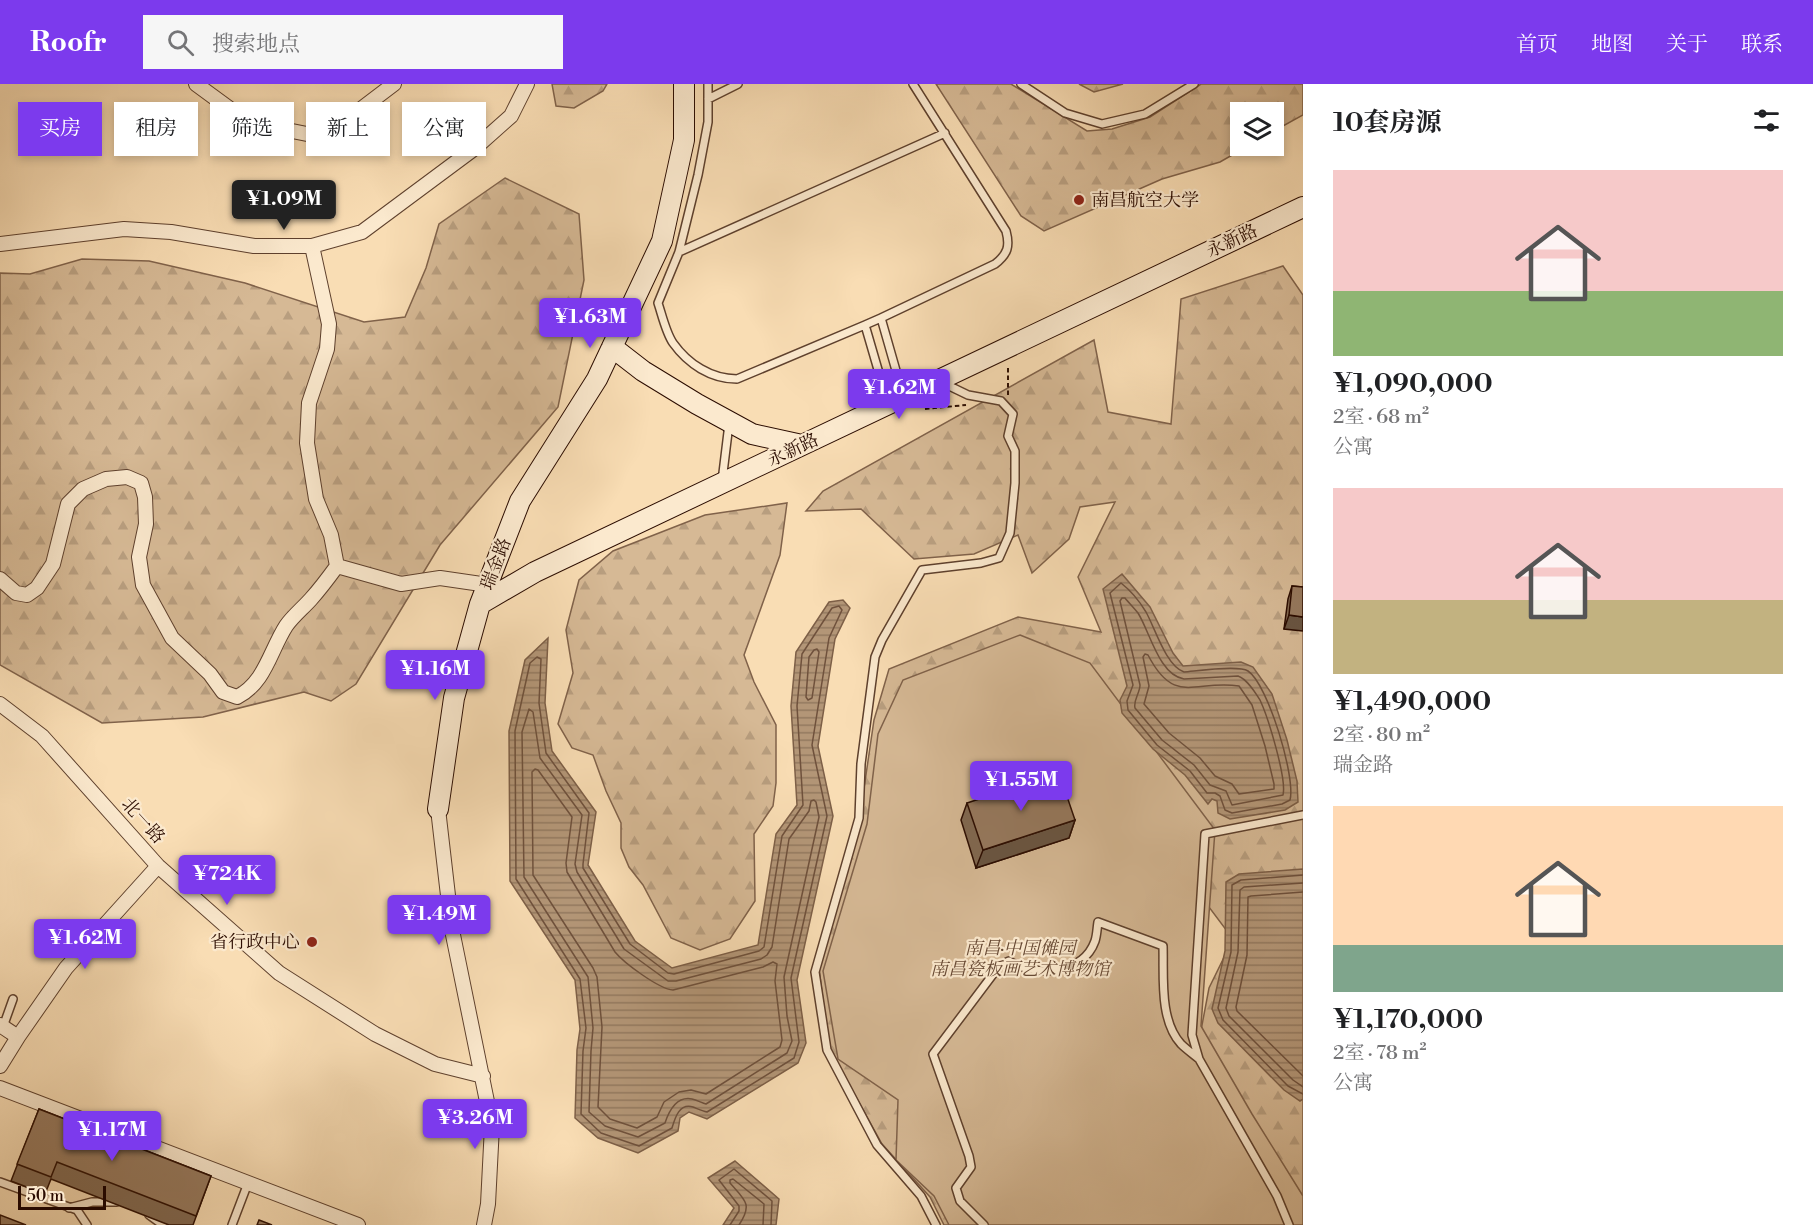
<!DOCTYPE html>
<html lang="zh">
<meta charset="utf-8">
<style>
body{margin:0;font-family:"Libre Bodoni","Noto Serif SC",serif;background:#f6f6f6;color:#202124;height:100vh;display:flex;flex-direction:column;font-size:22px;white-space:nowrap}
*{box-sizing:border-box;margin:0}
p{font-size:20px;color:#757577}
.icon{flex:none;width:33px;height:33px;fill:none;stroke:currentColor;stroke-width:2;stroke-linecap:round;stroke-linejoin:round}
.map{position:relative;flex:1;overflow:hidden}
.details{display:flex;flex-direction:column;background:#fff;width:510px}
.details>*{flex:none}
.guide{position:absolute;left:18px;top:18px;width:570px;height:54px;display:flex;gap:12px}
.buttons{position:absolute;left:1230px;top:18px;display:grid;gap:12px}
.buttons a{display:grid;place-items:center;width:54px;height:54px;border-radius:0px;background:#fff;box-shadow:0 3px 9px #0003;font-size:30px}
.scale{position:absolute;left:18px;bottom:15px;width:88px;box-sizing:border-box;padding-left:6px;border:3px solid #2b0c00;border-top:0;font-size:16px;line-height:21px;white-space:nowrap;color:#2b0c00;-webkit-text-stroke:4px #fbe9ce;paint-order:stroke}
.price{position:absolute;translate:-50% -51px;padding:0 14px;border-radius:6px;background:#7c3aed;color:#fff;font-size:20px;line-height:39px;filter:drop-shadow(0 2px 3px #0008)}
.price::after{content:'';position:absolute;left:50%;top:36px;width:18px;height:14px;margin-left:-9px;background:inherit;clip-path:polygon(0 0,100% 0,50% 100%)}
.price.current{background:#222;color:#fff}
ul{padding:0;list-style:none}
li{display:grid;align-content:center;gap:12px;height:318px;padding:0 30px}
li span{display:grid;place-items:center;height:186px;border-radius:0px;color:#555}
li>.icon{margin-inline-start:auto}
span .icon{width:108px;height:108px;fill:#fffc;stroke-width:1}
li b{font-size:26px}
h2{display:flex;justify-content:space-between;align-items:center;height:72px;padding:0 30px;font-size:26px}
.pill{padding:0 21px;border-radius:0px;background:#fff;box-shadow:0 3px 9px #0003;font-size:21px;line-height:54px}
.pill.current{background:#7c3aed;color:#fff}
header{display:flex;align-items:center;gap:36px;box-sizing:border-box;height:84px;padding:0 30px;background:#7c3aed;color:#fff}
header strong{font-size:28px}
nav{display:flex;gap:33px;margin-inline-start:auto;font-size:21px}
.search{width:420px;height:54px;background:#f6f6f6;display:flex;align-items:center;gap:15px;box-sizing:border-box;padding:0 21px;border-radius:0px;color:#757577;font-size:22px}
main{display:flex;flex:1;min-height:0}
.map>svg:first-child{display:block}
</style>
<header>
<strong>Roofr</strong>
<div class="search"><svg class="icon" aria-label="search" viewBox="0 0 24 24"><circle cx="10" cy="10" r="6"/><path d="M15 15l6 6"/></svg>搜索地点</div>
<nav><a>首页</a><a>地图</a><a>关于</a><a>联系</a></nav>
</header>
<main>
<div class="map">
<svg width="1303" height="1141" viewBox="0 0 1303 1141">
<defs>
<pattern id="forest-firs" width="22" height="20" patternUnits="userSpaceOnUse" patternTransform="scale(1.5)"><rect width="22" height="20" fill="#d6b995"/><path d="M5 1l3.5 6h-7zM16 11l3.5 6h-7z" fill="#b89e7f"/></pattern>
<pattern id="water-rules" width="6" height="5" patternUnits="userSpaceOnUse" patternTransform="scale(1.5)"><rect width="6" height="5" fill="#b39677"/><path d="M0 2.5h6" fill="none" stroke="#92795f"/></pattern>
</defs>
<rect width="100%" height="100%" fill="#f9ddb4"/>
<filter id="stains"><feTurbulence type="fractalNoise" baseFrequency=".00333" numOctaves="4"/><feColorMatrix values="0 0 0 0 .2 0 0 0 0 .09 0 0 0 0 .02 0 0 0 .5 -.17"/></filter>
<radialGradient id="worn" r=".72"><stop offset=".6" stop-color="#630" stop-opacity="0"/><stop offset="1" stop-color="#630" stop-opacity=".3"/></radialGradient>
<!-- forest -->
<path fill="url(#forest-firs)" stroke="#80624a" stroke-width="1.5" d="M552,0H607L603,7L574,24L556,22Z
M936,0H1011L1087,47L1112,45L1150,33L1201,0H1303V31L1274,47V28H1240V62H1248L1220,78L1162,95L1044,147L1021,132Z
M1079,0H1123L1094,8Z
M505,94L579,130L584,196L558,323L440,461L356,600L331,617L304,608L203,633L102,639L0,581V189L30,190L82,175L149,177L245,199L364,238L405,233L426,184L439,140Z
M1283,182L1303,211V1141L1199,957L1209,904L1233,855L1203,815L978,1141H944L930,1113L882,1060L829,964L819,884L857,752L874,636L889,585L1018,533L1101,548L1078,493L1115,418L1080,423L1069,455L1032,489L1018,451L974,470L914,475L861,425L806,427L823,407L1094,256L1108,328L1171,340L1181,215Z
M787,419L780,471L744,571L754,598L776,641V699L773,722L754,750L755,817L730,855L700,866L671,854L643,801L629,783L621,764V739L606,707L593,671L572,664L558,640L573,589L566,546L579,496L613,467L705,431Z"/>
<!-- park -->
<path fill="#d6b995" stroke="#80624a" stroke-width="1.5" d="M1020,551L1090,579L1215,746L1201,942L1252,1030L1303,1112V1141H949L934,1112L896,1076L898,1016L838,975L823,887L867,740L878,650L903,596Z"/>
<!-- water -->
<path fill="url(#water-rules)" stroke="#7d5f47" stroke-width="1.5" d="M1122,490L1150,523L1173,569L1183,582L1241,578L1253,583L1272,610L1287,656L1297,697L1298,718L1285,726L1230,735L1218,729L1217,717L1212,715L1208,720L1185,691L1153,665L1122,629L1120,616L1127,602L1103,505Z
M843,516L850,524L835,555L818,662L833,732L797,896L806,959L798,979L707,1035L689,1028L680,1034L678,1047L638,1069L598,1054L575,1034L577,966L580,945L575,896L510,797L509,647L525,576L548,554L545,619L552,667L596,728L588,781L635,857L672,884L758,861L776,750L797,721L791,622L796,568L829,518Z
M1303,785V1015L1300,1017L1284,1006L1218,939L1212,925L1225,867L1226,798L1239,790Z
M735,1077L779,1115L776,1141H723L734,1124L708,1094Z"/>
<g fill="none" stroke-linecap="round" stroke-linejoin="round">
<!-- shore -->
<path stroke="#6f513c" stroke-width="1.5" d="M1121,499C1130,506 1140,518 1146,528C1155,544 1166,582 1184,588C1197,587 1238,581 1248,587C1268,600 1296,694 1290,716L1282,720L1232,729L1225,726L1220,712L1215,709H1207L1190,687L1157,661L1128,626L1127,617L1133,601L1110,509Z
M1122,514H1125C1129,519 1134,524 1138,529C1150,548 1159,591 1184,595L1238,592C1247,595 1255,608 1260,616C1268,633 1287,695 1283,711L1232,721L1226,707L1210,701L1194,681L1162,656L1135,624C1133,616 1140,609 1140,601L1120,517Z
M839,522L842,526L829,554L812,661L827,732L791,894L799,958L794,974L707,1028C702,1027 698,1025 693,1023C679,1019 675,1034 672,1044L639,1062L601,1049L581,1030L583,967L586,944L580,895L516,795L515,647L530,579L537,573L541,575L539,619L546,669L589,729L583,780V784L630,860L668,889L674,890L759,867L764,863L782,752L803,721L797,622L802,570L832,524Z
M817,565L819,568L812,614L808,616L806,613L809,573L814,566Z
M1145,570L1148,571C1175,623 1195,595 1239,602L1252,621L1265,662L1274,700V705L1239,710L1232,700L1215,692L1200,674L1169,649L1144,620L1149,602L1143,573Z
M529,625L533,628L540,674L582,731L575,780L577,788L624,865L668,897H676L761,875L767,871L772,863L789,755L809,727L811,717L814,716L816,718L819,733L784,893L787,932L792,957L787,969L706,1020C702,1019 697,1016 692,1015C677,1012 669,1027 665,1039L638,1053L605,1042L589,1028L591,967L593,944L588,893L524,793L522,648Z
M535,685L538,686L572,733L566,779L567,788L615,868C624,879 659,905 673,906L763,883L773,878L777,880L775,897L782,956L780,963L706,1010L691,1006L679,1008L664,1018L657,1033L637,1044L610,1035L598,1023L602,943L597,893L593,884L533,791L532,688Z
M1303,791L1241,796L1232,801L1231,868L1218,924L1223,936L1288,1002L1303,1010
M1303,799L1244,803L1240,806L1238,868L1226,924L1229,932L1293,996L1303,1003
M1303,808L1251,812L1248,813L1247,871L1236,923L1237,927L1303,992
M730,1141L739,1127V1122L719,1096L734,1085L772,1117L771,1141
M739,1141C753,1120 745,1116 730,1099V1096L733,1095L764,1120L763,1141"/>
<defs>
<path id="lane" d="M708,0V38L698,91L679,168L658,219C662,231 666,249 673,259C688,280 711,295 737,295L865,241L888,320
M1021,0L1065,29L1102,40L1145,30L1194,0
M708,15L738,0
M679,168L945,49
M865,241L881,234
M903,311L881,234L995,180C1008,170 1010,162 1006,147L913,0
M722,397L729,340
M3,943L13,915
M1199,975L1192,951L1205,750L1303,731
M0,1098L77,1126L87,1141
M69,1124L92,1118H117
M149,1131L163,1141
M232,1141L248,1099
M936,1141L921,1112L877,1061L827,966L815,888L859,734L861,680L875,573L882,556L922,486L981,479L999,474L1010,449L1015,399V367L1008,352L1013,330L1001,317L968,311L941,298
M984,1141L960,1117L956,1104L971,1083L969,1072L933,970L1000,881L1009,877C1035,893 1083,891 1095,857C1097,851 1097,844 1098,838L1163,862C1164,892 1159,936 1181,960C1186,965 1193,970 1199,975L1277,1112L1289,1141"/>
<path id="street" d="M196,0L230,25L277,44L317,52L336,44L394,0
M0,160L124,145L171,148L254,162H312L362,148L475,64L511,32L527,0
M312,162L329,240L327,265L309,319L307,359L316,415L331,451L337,482L401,500L440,494L488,501
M0,495L16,509L27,511L37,504L53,480L68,420L83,405L106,395L127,393L141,399L145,413L146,440L139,473L143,501L172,554L210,590L223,608L237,613C265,599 270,567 286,542C293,532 303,524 311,515C320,505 329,493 337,482
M0,620L42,652L158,782L279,889L375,950L435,980L483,992
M438,725L452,846L492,1042L488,1120L484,1141
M0,941L18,953
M0,982L18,953L66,884L158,782
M0,1004L358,1141"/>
<path id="secondary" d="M612,263L643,287L697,320L752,350L802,361
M480,520L535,488L1303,123
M438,725L454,614L480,520L520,417L597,295L662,157L684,56V0"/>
</defs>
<!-- lane casing -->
<use href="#lane" stroke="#5e402d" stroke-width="10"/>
<!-- street casing -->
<use href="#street" stroke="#5e402d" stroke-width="16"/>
<!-- secondary casing -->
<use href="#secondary" stroke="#2b0c00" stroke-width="22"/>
<!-- path -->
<path stroke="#2b0c00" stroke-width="2" stroke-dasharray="4.5 3" stroke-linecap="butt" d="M1008,284V311
M925,325L966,321"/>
<!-- lane -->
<use href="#lane" stroke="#fbe9ce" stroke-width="7"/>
<!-- street -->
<use href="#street" stroke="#fbe9ce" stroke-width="14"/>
<!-- secondary -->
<use href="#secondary" stroke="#fbe9ce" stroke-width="20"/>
</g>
<!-- wall -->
<path fill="#816851" stroke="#2b0c00" stroke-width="1.5" d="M1292,502L1303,503L1284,545L1288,515Z
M967,719L1075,736L1069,754L976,784L961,736Z
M39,1025L211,1092L193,1141H169L51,1095L45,1110L11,1097Z"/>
<!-- shaded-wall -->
<path fill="#695542" stroke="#2b0c00" stroke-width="1.5" d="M1289,531L1303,533V547L1284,545Z
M1075,736L1069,754L976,784L983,766Z"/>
<!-- building -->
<path fill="#96795e" stroke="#2b0c00" stroke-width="1.5" d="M1292,502L1303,503V533L1289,531Z
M1059,689L1075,736L983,766L967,719Z
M39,1025L211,1092L196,1132L57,1078L51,1093L17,1080Z
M0,1131L26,1141H0Z
M259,1136L272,1141H257Z"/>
<!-- markers -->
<g fill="#8f2418" stroke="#fbe9ce" stroke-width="2">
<circle cx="1079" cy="116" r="6"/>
<circle cx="312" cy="858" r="6"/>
</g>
<g text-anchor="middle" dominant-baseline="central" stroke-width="4.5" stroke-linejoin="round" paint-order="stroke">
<!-- poi labels -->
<g font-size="18" fill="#2b0c00" stroke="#fbe9ce" text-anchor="start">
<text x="1091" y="116">南昌航空大学</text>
<text x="300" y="858" text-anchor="end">省行政中心</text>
</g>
<!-- street labels -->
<g font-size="18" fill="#2b0c00" stroke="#fbe9ce">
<text transform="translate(1232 157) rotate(-25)">永新路</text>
<text transform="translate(793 366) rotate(-25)">永新路</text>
<text transform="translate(496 480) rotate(-69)">瑞金路</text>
<text transform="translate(143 737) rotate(48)">北一路</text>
</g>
<!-- park labels -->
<g font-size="18" font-style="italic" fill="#674934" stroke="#fbe9ce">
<text x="1020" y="864">南昌·中国傩园<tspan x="1020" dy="21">南昌瓷板画艺术博物馆</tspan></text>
</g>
</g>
<rect width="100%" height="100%" filter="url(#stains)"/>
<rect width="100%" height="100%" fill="url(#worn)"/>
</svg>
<div class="buttons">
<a><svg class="icon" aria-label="layers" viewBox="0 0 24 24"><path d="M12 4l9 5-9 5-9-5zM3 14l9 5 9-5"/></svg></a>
</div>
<div class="scale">50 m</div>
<b class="price current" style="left:284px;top:147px">¥1.09M</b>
<b class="price" style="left:590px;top:265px">¥1.63M</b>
<b class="price" style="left:899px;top:336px">¥1.62M</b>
<b class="price" style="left:435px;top:617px">¥1.16M</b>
<b class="price" style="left:1021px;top:728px">¥1.55M</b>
<b class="price" style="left:227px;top:822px">¥724K</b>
<b class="price" style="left:439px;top:862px">¥1.49M</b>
<b class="price" style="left:85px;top:886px">¥1.62M</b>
<b class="price" style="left:475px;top:1066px">¥3.26M</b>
<b class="price" style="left:112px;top:1078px">¥1.17M</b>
<div class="guide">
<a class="pill current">买房</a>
<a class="pill">租房</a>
<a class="pill">筛选</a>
<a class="pill">新上</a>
<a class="pill">公寓</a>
</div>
</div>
<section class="details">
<h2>10套房源<svg class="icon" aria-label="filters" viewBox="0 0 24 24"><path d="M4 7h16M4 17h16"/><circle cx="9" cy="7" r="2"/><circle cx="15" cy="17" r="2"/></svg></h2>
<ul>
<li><span style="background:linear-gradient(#f6c9c9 65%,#8fb573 0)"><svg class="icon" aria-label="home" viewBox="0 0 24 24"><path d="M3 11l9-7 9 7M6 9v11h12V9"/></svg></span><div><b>¥1,090,000</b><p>2室 · 68 m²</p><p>公寓</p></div></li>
<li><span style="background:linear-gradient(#f6c9c9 60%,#c2b280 0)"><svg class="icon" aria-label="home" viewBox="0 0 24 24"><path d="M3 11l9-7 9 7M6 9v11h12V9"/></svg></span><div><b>¥1,490,000</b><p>2室 · 80 m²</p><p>瑞金路</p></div></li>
<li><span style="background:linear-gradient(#ffd9b3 75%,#7fa58c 0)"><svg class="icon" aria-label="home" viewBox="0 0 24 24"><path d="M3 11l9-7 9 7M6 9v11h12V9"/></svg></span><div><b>¥1,170,000</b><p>2室 · 78 m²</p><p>公寓</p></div></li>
</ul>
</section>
</main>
